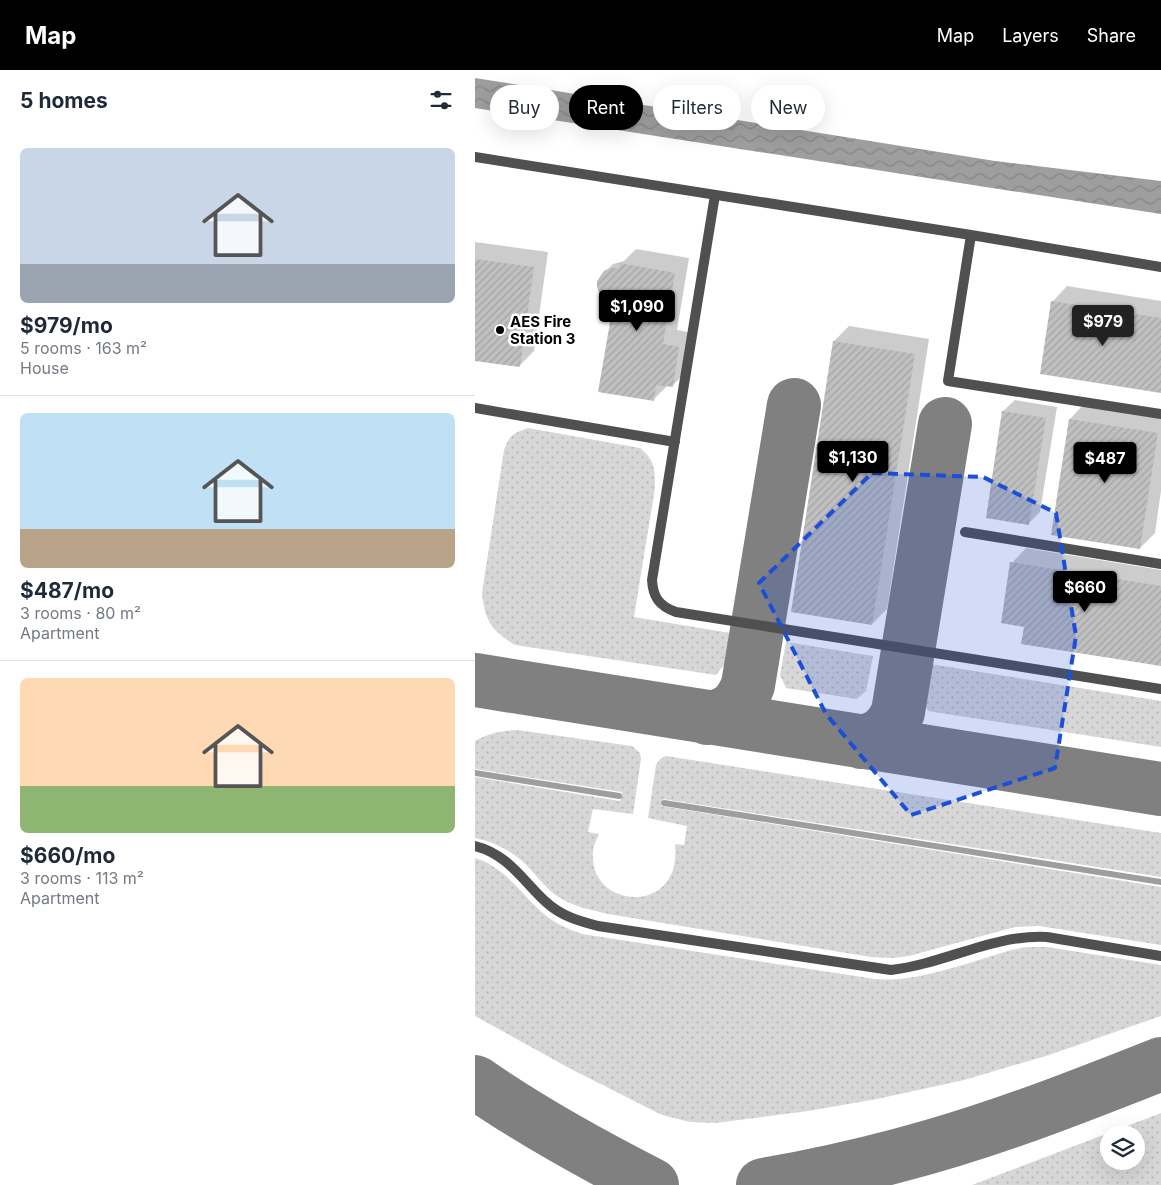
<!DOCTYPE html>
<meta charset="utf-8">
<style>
body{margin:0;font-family:Inter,sans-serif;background:#f6f6f7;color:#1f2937;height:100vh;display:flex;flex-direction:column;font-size:19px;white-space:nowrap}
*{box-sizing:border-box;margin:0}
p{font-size:16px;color:#747a83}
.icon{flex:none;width:28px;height:28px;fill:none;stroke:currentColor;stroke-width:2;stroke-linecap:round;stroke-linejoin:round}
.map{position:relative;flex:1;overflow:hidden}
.drawer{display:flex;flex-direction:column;background:#fff;width:475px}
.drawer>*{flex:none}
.top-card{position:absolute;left:15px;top:15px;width:475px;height:45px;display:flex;gap:10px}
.tools{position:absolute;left:625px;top:1055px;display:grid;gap:10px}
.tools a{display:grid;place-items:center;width:45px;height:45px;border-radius:50%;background:#fff;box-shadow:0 5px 20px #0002;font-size:25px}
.price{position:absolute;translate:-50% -42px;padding:0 11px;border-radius:5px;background:#000;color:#fff;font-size:16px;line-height:32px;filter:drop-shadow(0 1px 2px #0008)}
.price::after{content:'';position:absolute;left:50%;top:30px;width:15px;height:11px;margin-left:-8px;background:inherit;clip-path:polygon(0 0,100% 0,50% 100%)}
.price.current{background:#222;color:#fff}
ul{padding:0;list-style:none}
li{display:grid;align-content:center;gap:10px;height:265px;padding:0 20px}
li+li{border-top:1px solid #e0e1e3}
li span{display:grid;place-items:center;height:155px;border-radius:8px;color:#555}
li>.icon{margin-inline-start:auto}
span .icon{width:90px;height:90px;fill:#fffc;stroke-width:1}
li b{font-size:21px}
h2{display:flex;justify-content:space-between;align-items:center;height:60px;padding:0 20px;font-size:21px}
.chip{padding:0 18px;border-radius:22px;background:#fff;box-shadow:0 5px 20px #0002;font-size:18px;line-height:45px}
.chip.current{background:#000;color:#fff}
header{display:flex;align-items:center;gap:30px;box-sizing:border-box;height:70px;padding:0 25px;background:#000;color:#fff}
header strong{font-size:24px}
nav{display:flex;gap:28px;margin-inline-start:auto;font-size:18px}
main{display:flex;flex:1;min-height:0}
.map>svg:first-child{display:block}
</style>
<header>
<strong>Map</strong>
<nav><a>Map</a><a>Layers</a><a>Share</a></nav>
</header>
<main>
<section class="drawer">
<h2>5 homes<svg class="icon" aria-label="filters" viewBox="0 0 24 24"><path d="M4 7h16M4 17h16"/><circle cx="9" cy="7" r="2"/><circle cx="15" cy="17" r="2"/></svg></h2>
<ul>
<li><span style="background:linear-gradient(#c9d6e8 75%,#9aa5b1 0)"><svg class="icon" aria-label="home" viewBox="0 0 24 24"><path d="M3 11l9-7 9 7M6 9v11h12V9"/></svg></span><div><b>$979/mo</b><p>5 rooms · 163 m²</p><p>House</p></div></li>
<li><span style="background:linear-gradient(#bfe0f5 75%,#b9a48a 0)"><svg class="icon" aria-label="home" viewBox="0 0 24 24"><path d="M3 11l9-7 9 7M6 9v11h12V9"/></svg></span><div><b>$487/mo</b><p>3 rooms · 80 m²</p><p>Apartment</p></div></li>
<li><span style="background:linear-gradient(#ffd9b3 70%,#8fb573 0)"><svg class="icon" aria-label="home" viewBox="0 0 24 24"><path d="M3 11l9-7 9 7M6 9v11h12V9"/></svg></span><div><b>$660/mo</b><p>3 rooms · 113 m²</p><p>Apartment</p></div></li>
</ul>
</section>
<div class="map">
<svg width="686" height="1115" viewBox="0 0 686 1115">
<defs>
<pattern id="grass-dots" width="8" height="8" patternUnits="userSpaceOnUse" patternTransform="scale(1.25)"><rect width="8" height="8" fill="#d7d7d7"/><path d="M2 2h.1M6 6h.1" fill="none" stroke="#b7b7b7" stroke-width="1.8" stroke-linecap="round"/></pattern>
<pattern id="water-waves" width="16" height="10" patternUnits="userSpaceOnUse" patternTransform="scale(1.25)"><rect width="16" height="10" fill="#9e9e9e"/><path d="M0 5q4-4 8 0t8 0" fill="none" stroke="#868686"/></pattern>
<pattern id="building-hatch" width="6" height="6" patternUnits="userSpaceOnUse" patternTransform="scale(1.25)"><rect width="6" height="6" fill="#c0c0c0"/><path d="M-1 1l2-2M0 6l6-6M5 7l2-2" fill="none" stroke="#a3a3a3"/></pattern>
</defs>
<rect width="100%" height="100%" fill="#fff"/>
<!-- grass -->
<path fill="url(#grass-dots)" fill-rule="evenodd" d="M53,358L165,378C180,390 180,400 180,418L159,547L255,563L251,592L241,605L40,575C16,560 10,551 7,523L29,380C35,365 37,364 53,358Z
M311,572L398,586L391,621L382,629L311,618L305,605Z
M455,594L686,631V677L453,641L449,631Z
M42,660L157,676L165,683L166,689L158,744L118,739L113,762L124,764C122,769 118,776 118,782C113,840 208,847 200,774L209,775L212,756L173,748L181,695L185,689L191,686L686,763V807L188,729L186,736L686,817V875L564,856L540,857L434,886L417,888L396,887L133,844C117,840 100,837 85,828C69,818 59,801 46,790C33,779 16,771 0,768V707L145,731L147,722L0,699V671C14,663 26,661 42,660Z
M0,788C30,797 47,825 69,844C81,854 93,859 107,864L400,909C442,913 495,892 536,880L552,877H572L686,895V946L574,985L489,1010L402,1029L333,1041L240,1053L215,1052L187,1045L94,998L0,946Z
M686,1043V1115H497ZM634,1064H661V1091H634Z"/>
<!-- water -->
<path fill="url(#water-waves)" d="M0,8L520,91L686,111V144L0,38Z"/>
<!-- shadow -->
<path fill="#0003" d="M0,172L73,182L59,281L44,296L0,289Z
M161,179L214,188L202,260L218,263L212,301L197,316L193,315L178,330L139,234L130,202L138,194L149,191Z
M592,216L686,231V322L566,303L578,231Z
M374,256L454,269L412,539L397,554L318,541L359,271Z
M540,330L582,337L565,442L554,453L528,341Z
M609,334L686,347V421L680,463L665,478L595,349Z
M551,478L686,500V595L550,556L537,493Z"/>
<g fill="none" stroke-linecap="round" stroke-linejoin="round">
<!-- stream -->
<path stroke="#9e9e9e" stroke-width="6" d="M0,703L144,726
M189,733L686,812"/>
<!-- taxiway -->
<path stroke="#808080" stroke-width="54" d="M0,610L686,719
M232,648C255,645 265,636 273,615L319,335
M386,672C405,669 416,659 423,642L470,354
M0,1012C56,1051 116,1084 177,1115
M288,1115C334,1107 380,1097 425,1085C514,1062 600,1028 686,994"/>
</g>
<!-- building -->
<path fill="url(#building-hatch)" d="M0,189L59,197L45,297L0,291Z
M145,193L200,203L188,274L204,277L198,317L181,315L179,331L123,322L138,235L126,229L122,217V211L129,201L135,198H144Z
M576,231L686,248V323L565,304Z
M358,271L440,284L397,555L316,542Z
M527,341L571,348L554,455L511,448Z
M594,349L683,363L665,479L576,465Z
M535,492L686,516V596L546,574L549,557L526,553Z"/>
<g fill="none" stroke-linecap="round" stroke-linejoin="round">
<!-- service -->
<path stroke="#505050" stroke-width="10" d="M0,87L496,165L686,197
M240,125L177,510C178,527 184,536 201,542L686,619
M496,165L473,311L686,344
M0,338L200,372
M490,462L686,494
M0,776C33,784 48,811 71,832C86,846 104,851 123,856L416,900C469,894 518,864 572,867L686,886"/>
</g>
<!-- marked area -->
<path fill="#1d4ed8" fill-opacity="0.2" stroke="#1d4ed8" stroke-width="4" stroke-dasharray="10 6" stroke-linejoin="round" d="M397,403L508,407L581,443L601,566L580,698L436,745L351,644L284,513Z"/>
<!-- markers -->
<circle fill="#000" stroke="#fff" stroke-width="2" cx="25" cy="260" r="5"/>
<g text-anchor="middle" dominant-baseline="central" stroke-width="5" stroke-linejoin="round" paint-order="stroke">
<!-- poi labels -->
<g font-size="15" font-weight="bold" fill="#000" stroke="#fff" text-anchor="start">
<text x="35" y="251">AES Fire<tspan x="35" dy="17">Station 3</tspan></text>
</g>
</g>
</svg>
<div class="tools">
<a><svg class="icon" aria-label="layers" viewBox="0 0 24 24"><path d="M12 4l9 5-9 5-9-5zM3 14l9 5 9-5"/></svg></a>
</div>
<b class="price" style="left:162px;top:262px">$1,090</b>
<b class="price current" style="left:628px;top:277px">$979</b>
<b class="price" style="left:378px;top:413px">$1,130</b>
<b class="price" style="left:630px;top:414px">$487</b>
<b class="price" style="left:610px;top:543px">$660</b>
<div class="top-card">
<a class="chip">Buy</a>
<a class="chip current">Rent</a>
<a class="chip">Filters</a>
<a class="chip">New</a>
</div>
</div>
</main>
